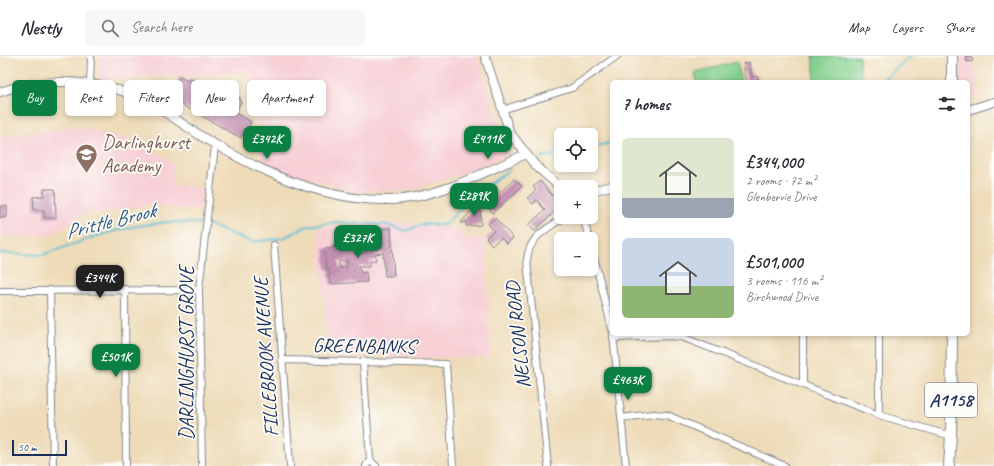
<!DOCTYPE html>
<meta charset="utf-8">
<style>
body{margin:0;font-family:Caveat,sans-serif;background:#f7f7f7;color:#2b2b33;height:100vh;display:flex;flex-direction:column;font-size:15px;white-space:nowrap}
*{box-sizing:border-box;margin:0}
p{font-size:13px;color:#7c7c81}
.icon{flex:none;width:22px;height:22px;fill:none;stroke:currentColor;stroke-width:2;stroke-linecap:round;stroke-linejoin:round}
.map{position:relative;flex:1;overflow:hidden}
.drawer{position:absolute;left:610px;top:24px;width:360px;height:256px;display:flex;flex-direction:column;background:#fff;border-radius:6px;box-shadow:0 2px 6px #0003}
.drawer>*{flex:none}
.guide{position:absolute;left:12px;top:24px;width:380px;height:36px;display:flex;gap:8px}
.tools{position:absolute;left:554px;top:72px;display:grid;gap:8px}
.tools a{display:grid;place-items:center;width:44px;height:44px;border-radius:6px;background:#fff;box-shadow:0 2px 6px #0003;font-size:20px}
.scale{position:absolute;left:12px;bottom:10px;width:55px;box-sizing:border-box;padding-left:4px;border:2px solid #1b2f5e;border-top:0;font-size:11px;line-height:14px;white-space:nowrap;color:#1b2f5e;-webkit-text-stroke:3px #fdfcf7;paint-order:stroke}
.price{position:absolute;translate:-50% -34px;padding:0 9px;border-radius:8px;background:#0b8043;color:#fff;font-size:13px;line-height:26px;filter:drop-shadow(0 1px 2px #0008)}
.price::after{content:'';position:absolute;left:50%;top:24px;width:12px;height:9px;margin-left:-6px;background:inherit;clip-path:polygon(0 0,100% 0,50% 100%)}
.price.active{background:#222;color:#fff}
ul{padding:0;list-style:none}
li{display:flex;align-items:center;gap:12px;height:100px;padding:0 12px}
li span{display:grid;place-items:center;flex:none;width:112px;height:80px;border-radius:6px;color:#555}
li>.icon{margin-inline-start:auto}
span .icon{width:48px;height:48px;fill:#fffc;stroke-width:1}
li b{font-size:17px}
h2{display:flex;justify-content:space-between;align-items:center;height:48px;padding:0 12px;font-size:17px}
.pill{padding:0 14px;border-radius:6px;background:#fff;box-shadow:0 2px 6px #0003;font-size:14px;line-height:36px}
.pill.active{background:#0b8043;color:#fff}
header{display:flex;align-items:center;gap:24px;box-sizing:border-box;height:56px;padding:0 20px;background:#fff;border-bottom:1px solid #e1e1e2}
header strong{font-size:19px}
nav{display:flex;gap:22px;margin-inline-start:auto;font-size:14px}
.search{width:280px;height:36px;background:#f7f7f7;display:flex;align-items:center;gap:10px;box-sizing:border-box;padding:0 14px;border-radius:6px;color:#7c7c81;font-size:15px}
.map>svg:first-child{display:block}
</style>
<header>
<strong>Nestly</strong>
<div class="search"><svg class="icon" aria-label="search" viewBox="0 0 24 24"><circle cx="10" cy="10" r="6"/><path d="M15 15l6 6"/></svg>Search here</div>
<nav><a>Map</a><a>Layers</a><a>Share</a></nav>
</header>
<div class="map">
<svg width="994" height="410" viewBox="0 0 994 410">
<defs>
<pattern id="building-hatch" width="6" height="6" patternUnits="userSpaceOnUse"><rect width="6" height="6" fill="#c993b5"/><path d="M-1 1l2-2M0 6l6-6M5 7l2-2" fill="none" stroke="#a27896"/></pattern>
</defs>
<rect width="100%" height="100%" fill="#fdfcf7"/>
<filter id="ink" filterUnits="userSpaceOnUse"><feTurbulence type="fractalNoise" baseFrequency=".025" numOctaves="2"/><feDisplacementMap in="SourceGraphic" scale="8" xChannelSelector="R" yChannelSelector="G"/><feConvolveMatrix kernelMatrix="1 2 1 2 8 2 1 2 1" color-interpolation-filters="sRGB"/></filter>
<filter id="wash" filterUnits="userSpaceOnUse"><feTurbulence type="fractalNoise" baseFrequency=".012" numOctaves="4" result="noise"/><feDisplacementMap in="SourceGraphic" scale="16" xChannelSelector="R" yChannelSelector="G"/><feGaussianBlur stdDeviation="0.9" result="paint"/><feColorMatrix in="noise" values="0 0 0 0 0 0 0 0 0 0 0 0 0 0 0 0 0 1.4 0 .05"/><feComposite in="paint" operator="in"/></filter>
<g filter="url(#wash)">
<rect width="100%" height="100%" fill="#eedcb9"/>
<!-- built -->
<path fill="#f7cfd5" d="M99,0H477L510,98L461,118L411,134L356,136L262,109L249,16L99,24Z
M959,0H971L980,41L968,44V26H959Z
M77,71L143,86L173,107V129L202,132L200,155L151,149L82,159L51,180H0V82L5,79Z
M390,166L465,173V182H485L491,302L328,300L318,171Z"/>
<!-- pitch -->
<path fill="#84d08e" stroke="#508076" d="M813,0H859L861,26H815Z
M737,6L741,26H697L695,16Z"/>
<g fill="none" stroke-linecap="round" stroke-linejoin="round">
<!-- stream -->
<path stroke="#56bfd3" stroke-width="2" d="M880,26L911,0
M591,92L612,86
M542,101L561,98
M0,197L42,199L106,177L137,170L168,166L207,168L252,186L283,182L307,170L335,166L388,169L406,175L424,168L445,169L466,146L510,113"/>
</g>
<g id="blocks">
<!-- building -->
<path fill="url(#building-hatch)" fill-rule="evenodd" d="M966,0H971L973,5L967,6Z
M749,6L752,21L757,20L759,26H747L743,8Z
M180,20L188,25L190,22L196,25L195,27L197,29L195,33L220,50L227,38L229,39L231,36L240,42L239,44L241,46L235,57L251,66L241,82L168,41Z
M514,123L522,130L493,157L486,150Z
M540,125L561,150L534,175L528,169L545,154L537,144L533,148L527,142L536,134L533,131Z
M44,133H55L56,162H44V154H34L33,141L44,140Z
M480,146L481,169L466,170V166L460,167Z
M0,150H7V161L0,162Z
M495,162L513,182L507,188L501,182L492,189L486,182L494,175L488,168Z
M391,172L394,220H385L383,197L375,198L376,204L370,205V210H359L361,217L366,216L367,226L330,228L329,213H326L324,193L334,192V189L342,188V184L357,183L355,198L367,197V194L364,195L363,184L376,183L377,191H383L381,173ZM339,205H347V211L339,212Z"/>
</g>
</g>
<g filter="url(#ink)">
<use href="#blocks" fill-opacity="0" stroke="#84868c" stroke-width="1"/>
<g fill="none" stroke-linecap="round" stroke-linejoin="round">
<defs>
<path id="minor" d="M90,28L91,0
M502,54L572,32L617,0
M583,161L589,183
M274,189L290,410
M591,189L612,273
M125,233L126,410
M50,234L53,410
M0,235L199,234
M613,278L626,410
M803,278V329
M879,278V359
M613,282L669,280L682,281L879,359L951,380
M282,304L446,308L453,410
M363,305L370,404
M621,362L653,358L667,359L785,410
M202,410L199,234L215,89
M366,410L370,404L376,410
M548,410L527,204C529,180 546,174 564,161"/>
<path id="tertiary" d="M485,0L510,77L535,109L561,132
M0,36C48,19 108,24 152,48C174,61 194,77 216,89C269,120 331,146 392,144C437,142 485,116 526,98
M968,54L994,46
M591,135L612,130"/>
<path id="primary" d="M952,0V26
M949,410L951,380L952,278"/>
</defs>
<!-- minor casing -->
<use href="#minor" stroke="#84868c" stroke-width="8"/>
<!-- tertiary casing -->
<use href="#tertiary" stroke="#84868c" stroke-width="10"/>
<!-- primary casing -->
<use href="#primary" stroke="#84868c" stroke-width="12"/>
<!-- minor -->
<use href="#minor" stroke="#fff" stroke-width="6"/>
<!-- tertiary -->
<use href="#tertiary" stroke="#fff" stroke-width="8"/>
<!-- primary -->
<use href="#primary" stroke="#fff" stroke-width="10"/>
</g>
</g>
<!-- icons -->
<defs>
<symbol id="school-pin" viewBox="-11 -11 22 30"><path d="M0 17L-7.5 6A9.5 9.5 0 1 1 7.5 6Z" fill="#8d6e63" stroke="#fdfcf7"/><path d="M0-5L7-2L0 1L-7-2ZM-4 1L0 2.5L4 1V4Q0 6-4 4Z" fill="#fff"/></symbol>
</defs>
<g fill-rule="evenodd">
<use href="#school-pin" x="74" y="86" width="25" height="34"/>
</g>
<g text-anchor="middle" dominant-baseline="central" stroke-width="3.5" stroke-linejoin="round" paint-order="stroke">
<!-- shield labels -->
<rect fill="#fdfcf7" stroke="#5f6c8c" stroke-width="1" x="925" y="327" width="52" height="34" rx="3"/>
<g font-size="19" font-weight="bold" fill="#1b2f5e">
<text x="951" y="344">A1158</text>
</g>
<!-- education labels -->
<g font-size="20" fill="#785e54" stroke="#fdfcf7" text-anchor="start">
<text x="102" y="86">Darlinghurst<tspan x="102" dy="23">Academy</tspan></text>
</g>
<!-- street labels -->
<g font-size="20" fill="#1b2f5e" stroke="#fdfcf7">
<text transform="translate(518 279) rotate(-96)">NELSON ROAD</text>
<text transform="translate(364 290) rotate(1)">GREENBANKS</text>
<text transform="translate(186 297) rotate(-90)">DARLINGHURST GROVE</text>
<text transform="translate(266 301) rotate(-94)">FILLEBROOK AVENUE</text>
</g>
<!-- water labels -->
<g font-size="21" font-style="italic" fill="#2d5a81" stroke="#fdfcf7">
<text transform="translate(110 165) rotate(-14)">Prittle Brook</text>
</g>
</g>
</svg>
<div class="tools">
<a><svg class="icon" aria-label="locate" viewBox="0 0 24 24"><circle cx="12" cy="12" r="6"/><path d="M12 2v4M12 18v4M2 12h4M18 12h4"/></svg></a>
<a>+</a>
<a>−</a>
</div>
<div class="scale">50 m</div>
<b class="price" style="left:267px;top:104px">£342K</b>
<b class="price" style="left:488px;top:104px">£411K</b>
<b class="price" style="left:474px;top:161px">£289K</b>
<b class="price" style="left:358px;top:203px">£327K</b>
<b class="price active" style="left:100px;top:243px">£344K</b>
<b class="price" style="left:116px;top:322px">£501K</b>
<b class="price" style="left:628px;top:345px">£463K</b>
<div class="guide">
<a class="pill active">Buy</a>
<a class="pill">Rent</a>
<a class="pill">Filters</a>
<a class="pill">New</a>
<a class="pill">Apartment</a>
</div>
<section class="drawer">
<h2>7 homes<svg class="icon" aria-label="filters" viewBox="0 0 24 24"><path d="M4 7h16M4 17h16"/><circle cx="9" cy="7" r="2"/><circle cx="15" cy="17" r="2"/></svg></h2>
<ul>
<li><span style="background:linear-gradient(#dfe7d0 75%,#9aa5b1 0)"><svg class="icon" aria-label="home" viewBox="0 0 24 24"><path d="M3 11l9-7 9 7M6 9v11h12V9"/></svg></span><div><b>£344,000</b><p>2 rooms · 72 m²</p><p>Glenbervie Drive</p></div></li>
<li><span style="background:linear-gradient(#c9d6e8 60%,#8fb573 0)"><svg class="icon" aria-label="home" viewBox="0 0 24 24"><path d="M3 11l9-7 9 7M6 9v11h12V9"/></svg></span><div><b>£501,000</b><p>3 rooms · 116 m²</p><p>Birchwood Drive</p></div></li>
</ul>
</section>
</div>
